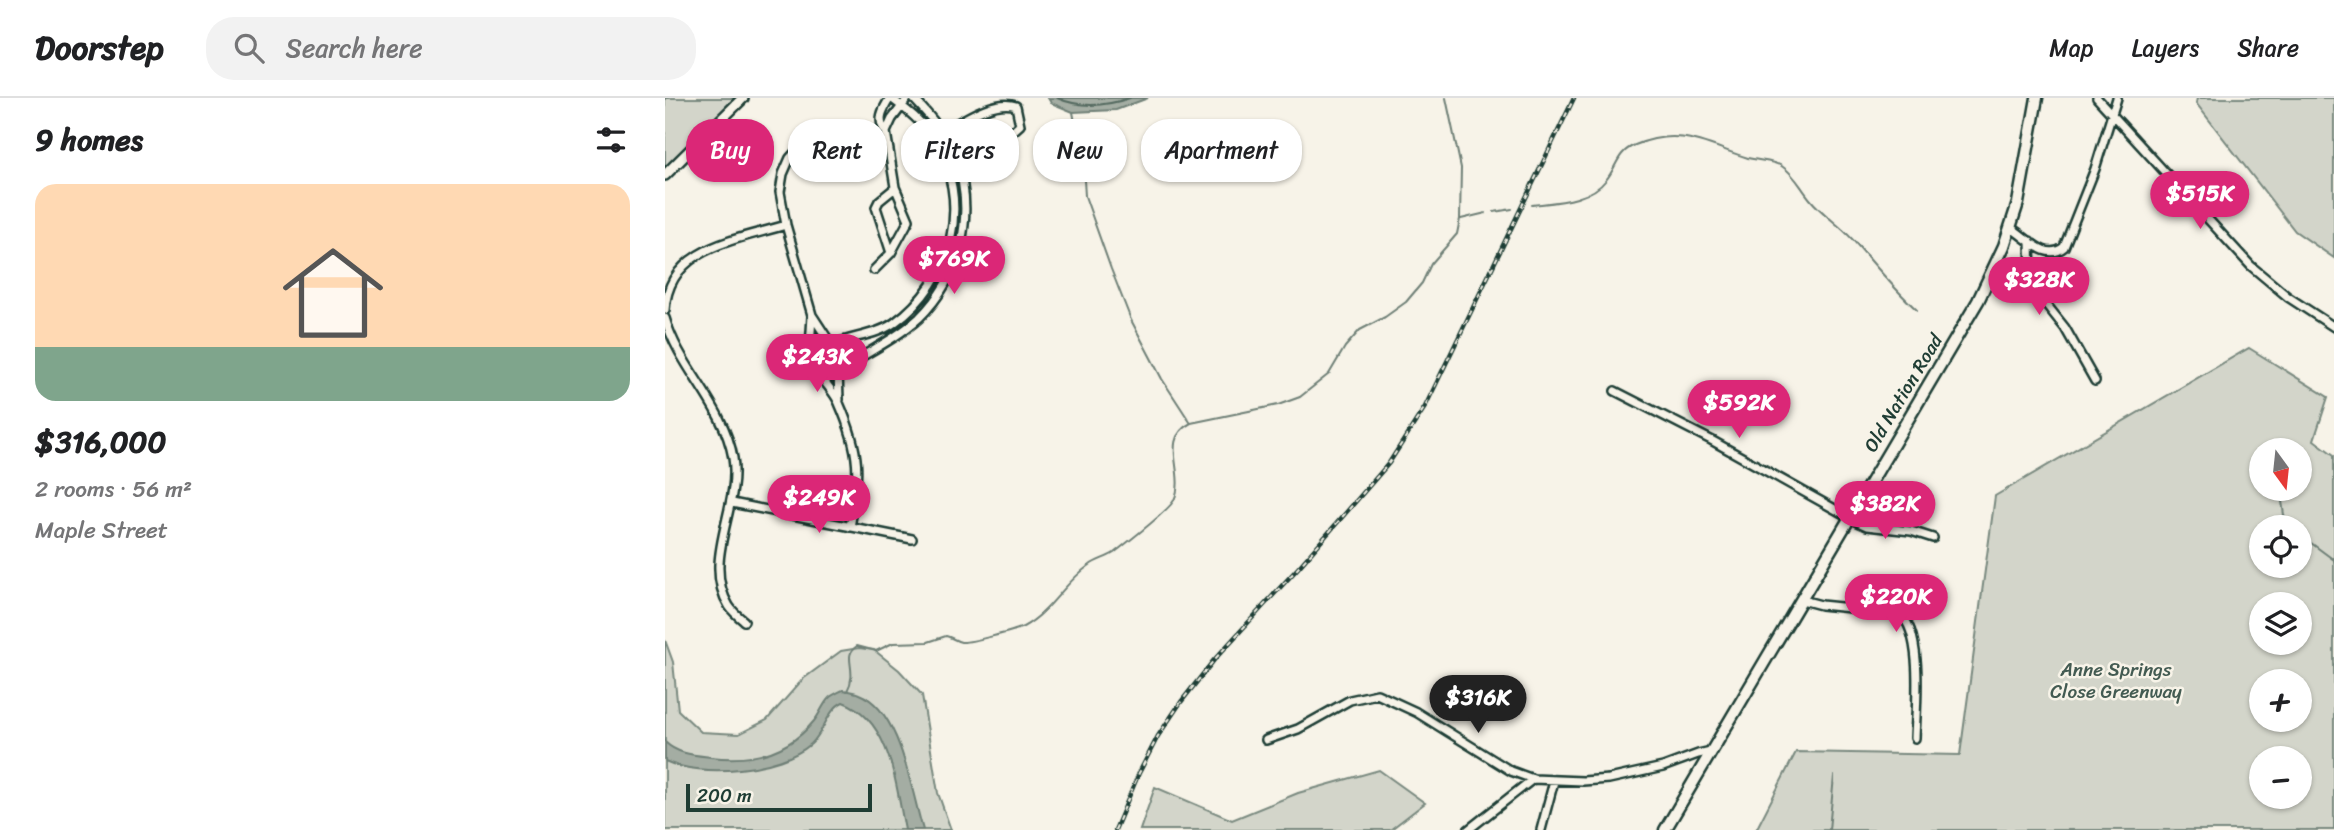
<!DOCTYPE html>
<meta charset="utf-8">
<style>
body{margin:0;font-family:Sriracha,sans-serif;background:#f2f2f2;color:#202124;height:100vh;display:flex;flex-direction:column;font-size:26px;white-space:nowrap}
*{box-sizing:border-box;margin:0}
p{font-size:23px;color:#757577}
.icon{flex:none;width:38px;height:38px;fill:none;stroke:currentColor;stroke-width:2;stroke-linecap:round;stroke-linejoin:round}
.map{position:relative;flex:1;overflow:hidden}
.details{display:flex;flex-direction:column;background:#fff;width:665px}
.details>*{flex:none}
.top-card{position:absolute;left:21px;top:21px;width:665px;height:63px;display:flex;gap:14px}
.needle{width:46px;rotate:165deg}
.fabs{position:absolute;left:1584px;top:340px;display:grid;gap:14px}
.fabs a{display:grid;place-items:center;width:63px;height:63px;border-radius:50%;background:#fff;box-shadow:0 2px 5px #0004;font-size:35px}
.scale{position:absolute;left:21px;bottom:18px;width:186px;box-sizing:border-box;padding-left:7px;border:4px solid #1f3d34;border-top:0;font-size:19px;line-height:24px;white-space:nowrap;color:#1f3d34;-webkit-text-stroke:5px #f7f3e8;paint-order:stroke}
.price{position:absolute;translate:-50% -60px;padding:0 16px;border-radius:24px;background:#db2777;color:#fff;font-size:23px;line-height:46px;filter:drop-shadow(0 2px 4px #0008)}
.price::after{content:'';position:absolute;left:50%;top:42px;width:21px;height:16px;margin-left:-10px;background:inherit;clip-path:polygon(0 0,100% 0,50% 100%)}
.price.active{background:#222;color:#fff}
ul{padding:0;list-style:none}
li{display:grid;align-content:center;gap:14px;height:371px;padding:0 35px}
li+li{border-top:2px solid #e0e0e0}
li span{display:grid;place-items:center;height:217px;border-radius:21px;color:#555}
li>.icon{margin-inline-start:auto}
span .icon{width:126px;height:126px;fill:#fffc;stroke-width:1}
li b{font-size:30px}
h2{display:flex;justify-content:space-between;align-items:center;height:84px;padding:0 35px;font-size:30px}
.tag{padding:0 24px;border-radius:28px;background:#fff;box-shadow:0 2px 5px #0004;font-size:24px;line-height:63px}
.tag.active{background:#db2777;color:#fff}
header{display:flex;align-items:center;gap:42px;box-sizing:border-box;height:98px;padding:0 35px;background:#fff;border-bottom:2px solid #e0e0e0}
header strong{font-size:33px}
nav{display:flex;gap:38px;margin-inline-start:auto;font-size:24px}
.search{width:490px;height:63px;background:#f2f2f2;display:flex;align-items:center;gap:18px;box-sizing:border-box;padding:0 24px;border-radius:28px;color:#757577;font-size:26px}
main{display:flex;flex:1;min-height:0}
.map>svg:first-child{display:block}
</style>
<header>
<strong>Doorstep</strong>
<div class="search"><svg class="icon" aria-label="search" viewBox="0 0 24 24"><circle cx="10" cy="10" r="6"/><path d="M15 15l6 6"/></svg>Search here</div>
<nav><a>Map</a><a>Layers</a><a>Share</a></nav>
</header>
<main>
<section class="details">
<h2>9 homes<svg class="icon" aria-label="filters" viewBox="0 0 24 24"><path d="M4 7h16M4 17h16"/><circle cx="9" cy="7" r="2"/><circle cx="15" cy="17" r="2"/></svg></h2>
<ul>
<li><span style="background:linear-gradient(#ffd9b3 75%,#7fa58c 0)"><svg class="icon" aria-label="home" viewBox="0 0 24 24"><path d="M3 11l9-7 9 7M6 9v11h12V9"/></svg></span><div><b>$316,000</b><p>2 rooms · 56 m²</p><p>Maple Street</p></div></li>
</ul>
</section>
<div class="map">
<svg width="1669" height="732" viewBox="0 0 1669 732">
<rect width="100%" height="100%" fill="#f7f3e8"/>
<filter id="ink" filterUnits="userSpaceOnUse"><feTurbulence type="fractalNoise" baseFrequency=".0143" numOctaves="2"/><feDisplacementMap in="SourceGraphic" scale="14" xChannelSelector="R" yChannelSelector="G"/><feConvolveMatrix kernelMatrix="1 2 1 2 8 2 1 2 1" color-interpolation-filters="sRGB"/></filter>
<g filter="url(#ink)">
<!-- green -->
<path fill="#d3d5ca" stroke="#79897f" stroke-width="2" fill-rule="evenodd" d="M0,0H78L0,77Z
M1532,0H1669V160L1630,133L1531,5Z
M1584,250L1663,299L1649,342L1669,357V732H1091L1131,654L1295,657L1330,398ZM1596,352H1634V390H1596ZM1596,429H1634V467H1596ZM1596,506H1634V544H1596ZM1596,583H1634V621H1596ZM1596,660H1634V698H1596Z
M0,542L8,564L13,612L36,634L74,636L102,622L138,581L176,553L194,550L209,552L234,572L257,597L273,695L286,732H0Z
M714,672L760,705L725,732H475L490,689L567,722L633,695Z"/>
<!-- water -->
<path fill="#a4ada3" stroke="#6f8077" stroke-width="2" d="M383,0H483L451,12L408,14L386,5Z
M178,592C183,593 190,594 194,596C236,612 246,693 258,732H240C231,689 226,622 178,604C163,611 159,634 146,646C115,673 36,680 0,663V644C12,656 29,657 46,659C86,664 123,655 149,623C155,616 158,606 164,600C167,597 174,594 178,592Z"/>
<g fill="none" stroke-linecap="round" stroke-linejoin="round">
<!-- shore -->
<path stroke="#546a60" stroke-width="2" d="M392,0C415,10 441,8 465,0"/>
<!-- stream -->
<path stroke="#6f8077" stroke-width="2" d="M408,14L418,66L420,98L446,171L466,222L497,281L525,324
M867,107C891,104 925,103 941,82C952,69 952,54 970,47C1016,28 1041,47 1083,60C1094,63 1109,62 1118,69C1131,78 1135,89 1145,101C1157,116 1175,127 1188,142C1209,166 1228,190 1252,212
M829,114L847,111
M796,121L821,115
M1615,390L1619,417L1629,429
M1634,436L1669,462
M182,593C194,572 176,558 192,548L211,553L228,545L263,544L281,538C286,539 291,543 296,544C304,545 350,533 358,529C386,514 399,484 425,467C432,462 441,460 449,455C459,447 505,412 509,402C522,375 493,342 526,325L613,307L635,299L664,276L680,249L695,232L720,219L741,204L757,185L766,166L792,136L795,121L796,70L781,0
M1164,732L1169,678"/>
<defs>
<path id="minor" d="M1432,0L1586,168L1623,199L1669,229
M221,34L227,21L243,0
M147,36L125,60L118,76L115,94L121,127L147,217L164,243
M273,36C294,25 328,0 351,8L355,27C338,44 311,53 289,62
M1346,130C1363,140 1381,164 1399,149L1430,71L1452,0
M1365,143L1366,181L1369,191L1400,230L1430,283
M226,155L211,109L214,103L230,90
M209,172L226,155L244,122L230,89L221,34C211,22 218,11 225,0
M0,212C3,149 72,142 121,127
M0,220C14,270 59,307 68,360C76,409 36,462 64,508C68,514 74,519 79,523
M141 260a18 18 0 1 1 36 0a18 18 0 1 1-36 0Z
M169,246C189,238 212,237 229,225C288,183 308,102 268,41C258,24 242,12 226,0
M145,249L147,218
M174,270H178C203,254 232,240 254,220C296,179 311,116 291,61C282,37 265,18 248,0
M173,272L174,302
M156,278C161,287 170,295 174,305C196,355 195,377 185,429
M950,293L1046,342L1193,424L1202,428L1246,433L1268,440
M67,405L247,441
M1137,502L1156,507L1234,515C1259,534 1251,610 1250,640
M601,642L633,631L685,602L712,596L751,614L846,673L868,681L918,683L944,681L998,669L1033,656L1046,653
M803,732L868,681
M876,732L889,683"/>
<path id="tertiary" d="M0,77L78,0"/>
<path id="secondary" d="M1000,732L1313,203L1339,148L1353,105L1372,0"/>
</defs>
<!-- minor casing -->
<use href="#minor" stroke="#1f3d34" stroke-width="12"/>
<!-- tertiary casing -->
<use href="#tertiary" stroke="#1f3d34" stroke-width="14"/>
<!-- secondary casing -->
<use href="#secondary" stroke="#1f3d34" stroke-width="15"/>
<!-- minor -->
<use href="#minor" stroke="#f7f3e8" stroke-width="7"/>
<!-- tertiary -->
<use href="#tertiary" stroke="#f7f3e8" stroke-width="9"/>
<!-- secondary -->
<use href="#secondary" stroke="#f7f3e8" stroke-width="10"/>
<defs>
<path id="rail" d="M450,732L474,675L493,638L516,604L549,562L633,470L724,365L760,309L909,0"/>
</defs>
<!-- rail casing -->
<use href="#rail" stroke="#1f3d34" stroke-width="4.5"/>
<!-- rail -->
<use href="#rail" stroke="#f7f3e8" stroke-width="2" stroke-dasharray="5" stroke-linecap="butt"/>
</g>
</g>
<g text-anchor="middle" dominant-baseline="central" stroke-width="5" stroke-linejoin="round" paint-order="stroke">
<!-- street labels -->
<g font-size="19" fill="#1f3d34" stroke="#f7f3e8">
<text transform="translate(1238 295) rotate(-59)">Old Nation Road</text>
</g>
<!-- park labels -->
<g font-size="19" fill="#435b52" stroke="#f7f3e8">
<text x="1451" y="571">Anne Springs<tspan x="1451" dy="22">Close Greenway</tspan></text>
</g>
</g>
</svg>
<div class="fabs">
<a><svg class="needle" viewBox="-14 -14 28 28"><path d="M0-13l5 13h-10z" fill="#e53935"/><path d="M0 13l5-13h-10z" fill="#757577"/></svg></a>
<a><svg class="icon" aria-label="locate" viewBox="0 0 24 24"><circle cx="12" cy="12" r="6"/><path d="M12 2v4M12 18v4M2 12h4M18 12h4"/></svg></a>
<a><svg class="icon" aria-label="layers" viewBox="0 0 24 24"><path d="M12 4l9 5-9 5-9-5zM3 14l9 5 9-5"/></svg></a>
<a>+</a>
<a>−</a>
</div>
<div class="scale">200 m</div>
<b class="price" style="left:1535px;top:133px">$515K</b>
<b class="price" style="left:289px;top:198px">$769K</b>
<b class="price" style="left:1374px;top:219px">$328K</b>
<b class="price" style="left:152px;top:296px">$243K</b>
<b class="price" style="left:1074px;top:342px">$592K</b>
<b class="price" style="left:154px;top:437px">$249K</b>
<b class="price" style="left:1220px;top:443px">$382K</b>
<b class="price" style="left:1231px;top:536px">$220K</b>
<b class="price active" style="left:813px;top:637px">$316K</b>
<div class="top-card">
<a class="tag active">Buy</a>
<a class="tag">Rent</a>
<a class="tag">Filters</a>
<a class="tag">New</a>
<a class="tag">Apartment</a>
</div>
</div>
</main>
